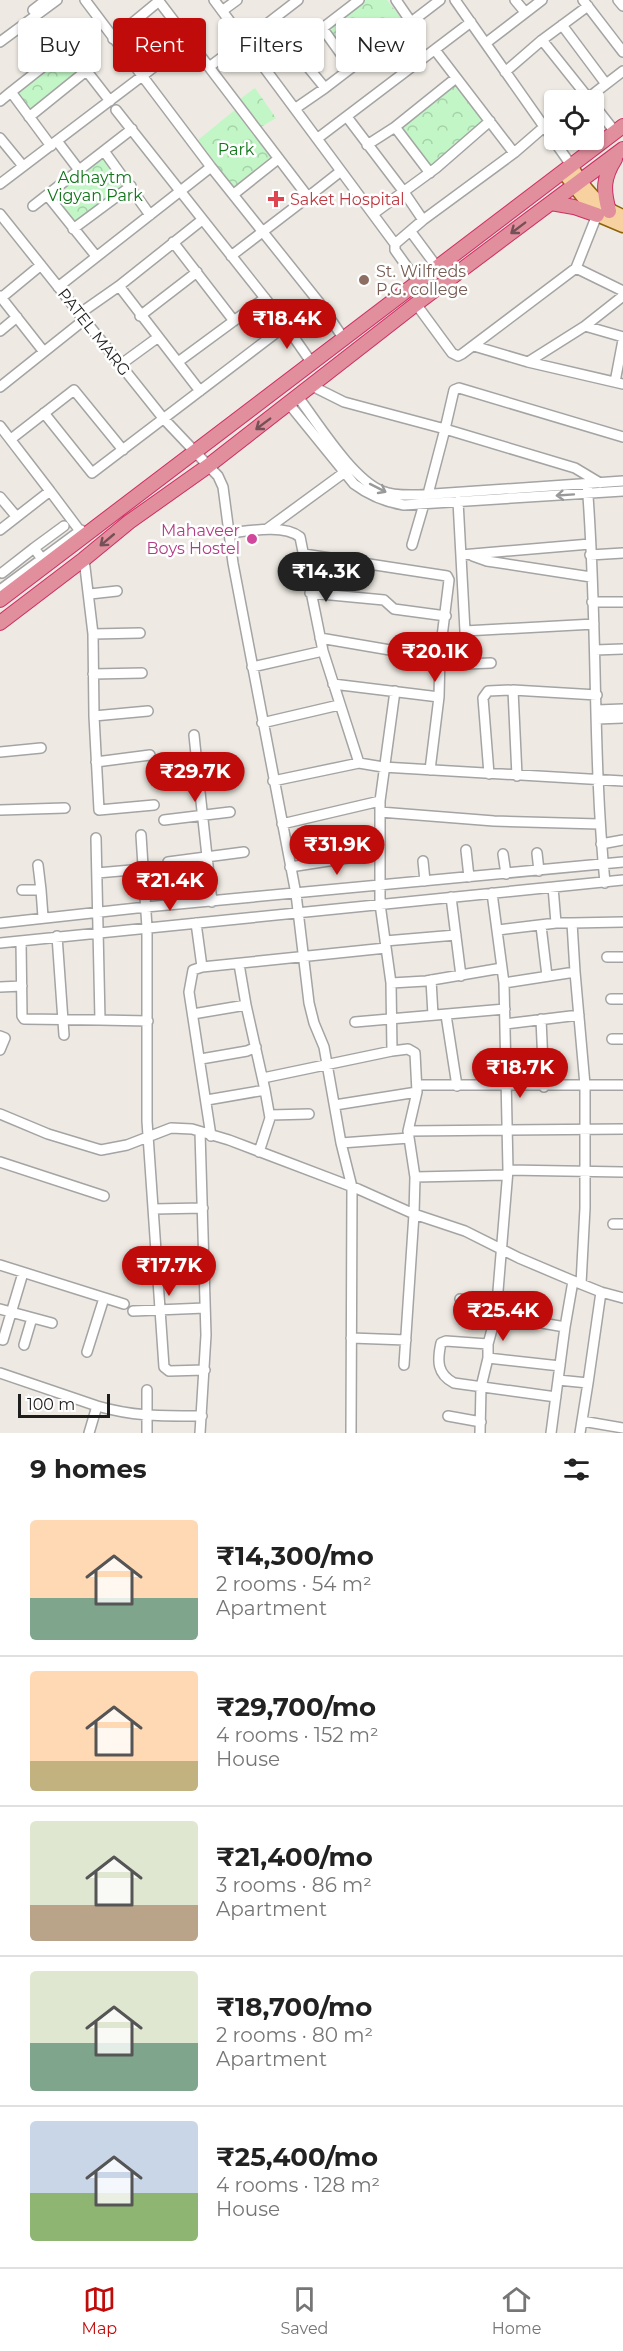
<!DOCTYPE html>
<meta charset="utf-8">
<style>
body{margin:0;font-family:Montserrat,sans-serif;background:#f2f2f2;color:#222;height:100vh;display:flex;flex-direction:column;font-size:22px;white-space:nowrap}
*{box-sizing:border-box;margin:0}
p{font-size:20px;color:#767676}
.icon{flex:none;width:33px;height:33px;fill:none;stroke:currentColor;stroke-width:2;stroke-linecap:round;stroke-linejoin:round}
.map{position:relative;height:1433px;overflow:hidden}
.side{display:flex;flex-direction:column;background:#fff;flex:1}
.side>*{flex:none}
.top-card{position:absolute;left:18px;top:18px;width:588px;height:54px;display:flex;gap:12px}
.tools{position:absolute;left:544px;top:90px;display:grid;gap:12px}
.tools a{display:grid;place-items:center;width:60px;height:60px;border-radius:6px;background:#fff;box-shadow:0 2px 4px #0004;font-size:30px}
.scale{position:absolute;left:18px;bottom:15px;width:92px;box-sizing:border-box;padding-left:6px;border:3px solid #1d1d1d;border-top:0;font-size:16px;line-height:21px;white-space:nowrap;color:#1d1d1d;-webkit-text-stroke:4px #fff;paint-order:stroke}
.price{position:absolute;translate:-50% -51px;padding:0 14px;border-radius:21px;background:#bf0c0a;color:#fff;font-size:20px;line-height:39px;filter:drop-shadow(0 2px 3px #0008)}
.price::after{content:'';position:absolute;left:50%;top:36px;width:18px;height:14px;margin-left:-9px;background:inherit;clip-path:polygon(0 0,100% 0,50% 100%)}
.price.active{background:#222;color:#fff}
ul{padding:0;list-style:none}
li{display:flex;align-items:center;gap:18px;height:150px;padding:0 30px}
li+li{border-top:2px solid #e0e0e0}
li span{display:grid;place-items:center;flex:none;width:168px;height:120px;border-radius:6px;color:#555}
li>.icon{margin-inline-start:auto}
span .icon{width:72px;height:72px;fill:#fffc;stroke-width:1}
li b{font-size:26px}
h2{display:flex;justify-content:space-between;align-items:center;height:72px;padding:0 30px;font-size:26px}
.chip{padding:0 21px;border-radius:6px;background:#fff;box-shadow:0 2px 4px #0004;font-size:21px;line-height:54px}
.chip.active{background:#bf0c0a;color:#fff}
.menu{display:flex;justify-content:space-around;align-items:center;height:84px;border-top:2px solid #e0e0e0;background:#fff;font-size:16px;color:#767676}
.menu a{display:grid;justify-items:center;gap:3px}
.menu .active{color:#bf0c0a}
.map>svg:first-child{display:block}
</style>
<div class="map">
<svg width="623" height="1433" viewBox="0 0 623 1433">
<defs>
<pattern id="park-crowns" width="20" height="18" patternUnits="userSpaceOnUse" patternTransform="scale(1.5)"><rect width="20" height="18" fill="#c2f6c6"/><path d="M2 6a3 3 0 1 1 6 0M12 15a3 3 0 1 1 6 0" fill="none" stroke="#a6d2aa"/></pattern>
</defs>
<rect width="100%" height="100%" fill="#eeeae3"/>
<!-- park -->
<path fill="url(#park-crowns)" d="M364,0H387L405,23L352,66L323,29Z
M68,47L86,71L29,117L11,92Z
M456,78L490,121L430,173L395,127Z
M255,88L276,118L261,127L240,99Z
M236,109L273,159L235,189L198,140Z
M105,157L126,186L73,224L51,196Z"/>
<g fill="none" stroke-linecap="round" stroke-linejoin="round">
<defs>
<path id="minor" d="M85,0L211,167L318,301L344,339
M158,0L308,197L341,171L395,244V250L415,278
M214,0L341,171
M396,0L411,22
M455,0L571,165
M515,0L525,12
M583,0L623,52
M618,0L623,6
M33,10L46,0
M222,11L237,0
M272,20L298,0
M562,25L606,84
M323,29L351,68
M113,39L159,1
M542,40L590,100
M0,42L57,0
M486,43L542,0
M294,50L325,88
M435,50L514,153
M209,67L272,20L294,50L359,0
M505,72L542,40L588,6
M588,98L623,71
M0,101L11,92
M594,105L612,128
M296,108L325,88L440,0
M116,110L287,326
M29,117L86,71
M347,117L404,192L423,220
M395,127L430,173
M0,138L23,166
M318,138L471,22
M57,141L79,170
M367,145L395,127L456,78
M51,146L11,92L68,47L110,101
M104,151L150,215
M0,184L183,45
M234,194L278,159
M33,206L47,195
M0,214L163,418L218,476L223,487L233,563L296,894L309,1003L314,1023L324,1047L341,1143L352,1187L351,1433
M373,214L436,168L490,121
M73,229L131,186
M411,232L434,263
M173,242L234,321
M395,244L423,220L514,153L544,127
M96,256L47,195L132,129
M231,256L308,197
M576,268L623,291
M119,286L200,391
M58,287L211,167
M0,296L44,352
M1,298L41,265
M416,304L452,353L458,356L462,354L576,268L597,215
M79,314L119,286L202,220
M140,316L197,272
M286,326L309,359
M585,326L623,296
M0,331L17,317
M474,346L528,362L623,384
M178,362L265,298
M528,362L585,326L623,337
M120,365L157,338
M615,382L623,340
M312,386L344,402L445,429L428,494
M0,387L84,320
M298,397C318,423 352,479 382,491C393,496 407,495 419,495L623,481
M289,404L354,484C370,496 385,502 404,505L623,491
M44,413L92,473L318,301
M0,426L50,491
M11,439L74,390L123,450
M587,483C598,616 592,750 605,883
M600,483L575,468L445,429L454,390L459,388L623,437
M0,497L16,516
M458,501L465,631
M267,529L349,469
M0,530L50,491L80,531
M229,533C248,531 284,524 300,537L323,651L359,763
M412,545L424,504
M34,548L64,526
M304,554L447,576L449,580L440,653L455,656
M461,555L590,544
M590,555L623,553
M473,556L487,561L591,577
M84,559L93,634L94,716L99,810L154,805
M2,573L34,548L42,559
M0,590L81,530
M310,593L384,600L394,609L446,616
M90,594L117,591
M592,602H623
M93,634L140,633
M320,638L390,650L440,653L439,697
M595,650L623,649
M491,663L466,664L465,631L594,624
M252,667L323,651
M93,674L142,673
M333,684L439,697L430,770
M513,690L517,776
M597,710L623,709
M94,716L148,711
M597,719L623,718
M262,723L339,705
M194,735L198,774
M0,752L41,748
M96,762L150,755
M489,774L483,698L488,691L513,690L597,695
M166,776L198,774L212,902
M273,781L359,763L383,767L623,781
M0,810L65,808
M380,812L494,821L599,824
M164,820L230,812
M282,824L380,801
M141,835L147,928V1121L164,1367L169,1371L205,1370
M96,838L100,1020L148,1021
M601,844L623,840
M466,850L469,877
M537,853L539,871
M503,854L506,874
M423,861L425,881
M168,862L244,852
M38,865L41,890
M290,867L380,853
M97,873L143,869
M22,890H41L43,917
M451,897L461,976
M0,923L146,907L623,862
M196,923L202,967
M572,923L623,922
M541,926L547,976
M498,930L556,923L553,887
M57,936L64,1035
M21,941L22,1016L24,1019L100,1020
M385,941L456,935
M0,943L623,880
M607,957H623
M239,964L246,1005
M575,972L585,1085V1208L581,1284
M431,980L433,1015
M391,983L426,981L502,968
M504,983L575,972L572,923H556
M0,987L22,986
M611,999H623
M193,1014L246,1005L265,1090
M446,1015L457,1086
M541,1019L544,1087
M355,1022L505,1009
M505,1024L579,1015
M0,1036L5,1038L0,1050
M612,1039H623
M392,1051L391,983L380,904V801L395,691
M201,1059L247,1051L256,1047
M263,1078L392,1051L408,1049L415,1053L417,1092L408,1131L415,1177L414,1214L404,1365
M417,1085H623
M207,1100L265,1090L270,1118L259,1152
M335,1105L417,1092
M0,1114L48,1134L101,1150L127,1145L171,1128L192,1129L229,1140L358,1189L414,1214L465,1231L519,1258L571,1280L601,1292L623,1298
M270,1115L309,1114
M408,1131L623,1129
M211,1136L189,992L193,970L202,967L386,948
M341,1143L409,1138
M0,1162L104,1196
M508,1170L623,1172
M415,1177L506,1175
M153,1209L203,1208
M613,1224H623
M0,1265L124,1304
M460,1299L496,1302
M0,1309L52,1323
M133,1311L205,1308
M496,1315L565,1327L551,1433
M565,1327L573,1281
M351,1338L406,1340
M0,1339L3,1340L23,1273
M488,1344L446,1341L441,1343C437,1361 437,1374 454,1383L556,1397
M24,1345L32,1318
M87,1352L104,1298
M488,1358L560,1366
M0,1373L97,1406
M558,1380L588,1383L580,1433
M588,1383L601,1292
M448,1416L481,1422
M582,1421L623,1428
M89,1433L97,1406C136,1417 162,1416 202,1416
M147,1433V1390
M200,1433L206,1335L200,1132
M480,1433L481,1387L488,1358V1344L496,1315L508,1170L504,983L492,893"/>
<path id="major" d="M571,165C583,188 599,207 623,216
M563,172L597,215L623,226"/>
<path id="highway" d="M551,203L574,207L597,215
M609,211C603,190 603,178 615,159
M0,600L623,126
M0,623L84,559L129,522L208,466L416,304L623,149"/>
</defs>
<!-- minor casing -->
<use href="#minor" stroke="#a4a4a4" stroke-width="12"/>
<!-- major casing -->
<use href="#major" stroke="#8e6208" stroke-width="15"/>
<!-- highway casing -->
<use href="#highway" stroke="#cf2d63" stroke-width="16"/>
<!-- minor -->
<use href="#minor" stroke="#fff" stroke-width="9"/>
<!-- major -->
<use href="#major" stroke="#f7d19f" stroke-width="12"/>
<!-- highway -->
<use href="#highway" stroke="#e18e9d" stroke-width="14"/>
</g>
<!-- one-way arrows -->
<defs><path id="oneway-shaft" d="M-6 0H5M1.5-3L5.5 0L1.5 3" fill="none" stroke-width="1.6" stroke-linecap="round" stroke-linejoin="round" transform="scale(1.5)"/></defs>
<g stroke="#755057">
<use href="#oneway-shaft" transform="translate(518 228) rotate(143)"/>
<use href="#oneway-shaft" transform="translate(263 424) rotate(143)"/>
<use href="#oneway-shaft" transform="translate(107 540) rotate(140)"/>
</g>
<g stroke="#999">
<use href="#oneway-shaft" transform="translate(378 488) rotate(27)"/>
<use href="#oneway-shaft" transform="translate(565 495) rotate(176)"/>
</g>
<!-- markers -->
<path fill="#e0444e" stroke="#fff" stroke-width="2" d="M273 190h6v6h6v6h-6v6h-6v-6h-6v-6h6z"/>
<circle fill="#8d6e63" stroke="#fff" stroke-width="2" cx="364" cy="280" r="6"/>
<circle fill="#d1479c" stroke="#fff" stroke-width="2" cx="252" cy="539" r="6"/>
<g text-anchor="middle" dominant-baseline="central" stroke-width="5" stroke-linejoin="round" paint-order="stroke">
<!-- park labels -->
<g font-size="16" fill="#11751a" stroke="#fff">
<text x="236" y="149">Park</text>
<text x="95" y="177">Adhaytm<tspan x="95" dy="18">Vigyan Park</tspan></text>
</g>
<!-- health labels -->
<g font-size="16" fill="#be3a42" stroke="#fff" text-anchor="start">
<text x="290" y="199">Saket Hospital</text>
</g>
<!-- education labels -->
<g font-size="16" fill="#785e54" stroke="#fff" text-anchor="start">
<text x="376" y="271">St. Wilfreds<tspan x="376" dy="18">P.G. college</tspan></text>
</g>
<!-- street labels -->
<g font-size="16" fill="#1d1d1d" stroke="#fff">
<text transform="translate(94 332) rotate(52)">PATEL MARG</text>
</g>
<!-- hotel labels -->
<g font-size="16" fill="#b23c85" stroke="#fff" text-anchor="end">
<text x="240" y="530">Mahaveer<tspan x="240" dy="18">Boys Hostel</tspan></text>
</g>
</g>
</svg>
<div class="tools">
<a><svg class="icon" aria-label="locate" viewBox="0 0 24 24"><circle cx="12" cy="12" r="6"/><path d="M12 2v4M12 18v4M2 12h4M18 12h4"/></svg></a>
</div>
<div class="scale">100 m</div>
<b class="price" style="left:287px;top:350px">₹18.4K</b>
<b class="price active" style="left:326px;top:603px">₹14.3K</b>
<b class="price" style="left:435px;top:683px">₹20.1K</b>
<b class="price" style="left:195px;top:803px">₹29.7K</b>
<b class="price" style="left:337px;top:876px">₹31.9K</b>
<b class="price" style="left:170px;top:912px">₹21.4K</b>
<b class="price" style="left:520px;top:1099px">₹18.7K</b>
<b class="price" style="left:169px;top:1297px">₹17.7K</b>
<b class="price" style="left:503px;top:1342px">₹25.4K</b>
<div class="top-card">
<a class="chip">Buy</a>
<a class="chip active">Rent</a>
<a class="chip">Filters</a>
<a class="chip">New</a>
</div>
</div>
<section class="side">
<h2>9 homes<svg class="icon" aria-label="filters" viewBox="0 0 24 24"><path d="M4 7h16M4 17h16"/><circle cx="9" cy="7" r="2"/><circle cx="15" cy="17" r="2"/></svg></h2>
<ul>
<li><span style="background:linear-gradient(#ffd9b3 65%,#7fa58c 0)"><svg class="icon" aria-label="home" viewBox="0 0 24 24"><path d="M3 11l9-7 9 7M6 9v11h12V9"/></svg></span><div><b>₹14,300/mo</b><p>2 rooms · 54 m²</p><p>Apartment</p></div></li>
<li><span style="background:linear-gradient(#ffd9b3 75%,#c2b280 0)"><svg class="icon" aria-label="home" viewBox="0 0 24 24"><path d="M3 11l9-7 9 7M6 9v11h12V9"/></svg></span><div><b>₹29,700/mo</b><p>4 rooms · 152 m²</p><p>House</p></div></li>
<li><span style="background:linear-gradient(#dfe7d0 70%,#b9a48a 0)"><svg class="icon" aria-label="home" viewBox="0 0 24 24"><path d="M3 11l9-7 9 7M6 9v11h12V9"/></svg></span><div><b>₹21,400/mo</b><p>3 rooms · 86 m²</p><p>Apartment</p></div></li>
<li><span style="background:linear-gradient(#dfe7d0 60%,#7fa58c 0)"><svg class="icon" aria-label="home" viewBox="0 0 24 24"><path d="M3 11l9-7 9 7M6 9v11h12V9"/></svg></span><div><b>₹18,700/mo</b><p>2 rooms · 80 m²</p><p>Apartment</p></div></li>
<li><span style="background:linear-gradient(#c9d6e8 60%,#8fb573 0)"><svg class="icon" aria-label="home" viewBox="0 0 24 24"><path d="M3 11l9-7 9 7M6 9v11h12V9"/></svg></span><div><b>₹25,400/mo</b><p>4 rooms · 128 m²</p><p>House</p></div></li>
</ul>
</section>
<nav class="menu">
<a class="active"><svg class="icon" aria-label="map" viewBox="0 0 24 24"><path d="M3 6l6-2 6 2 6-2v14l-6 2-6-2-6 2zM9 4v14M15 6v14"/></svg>Map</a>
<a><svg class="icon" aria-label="saved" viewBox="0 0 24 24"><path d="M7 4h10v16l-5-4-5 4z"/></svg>Saved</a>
<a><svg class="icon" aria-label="home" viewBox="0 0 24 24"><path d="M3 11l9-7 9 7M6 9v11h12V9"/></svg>Home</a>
</nav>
